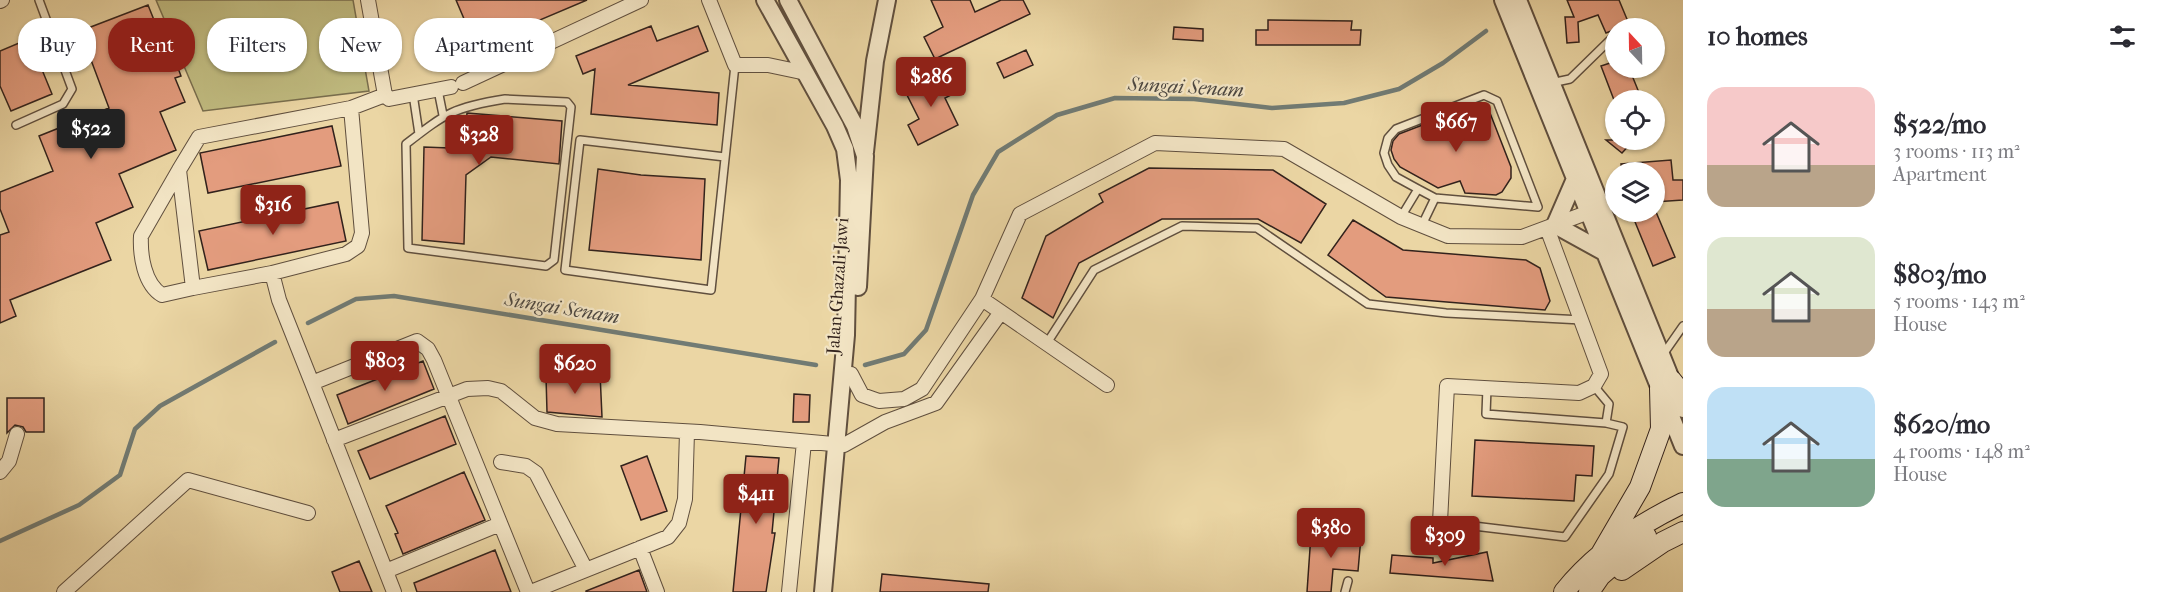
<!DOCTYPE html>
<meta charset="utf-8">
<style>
body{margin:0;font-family:"IM FELL French Canon",serif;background:#f2f2f3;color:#2b2b33;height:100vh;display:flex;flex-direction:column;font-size:22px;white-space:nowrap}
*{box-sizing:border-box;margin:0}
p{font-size:20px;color:#7c7c81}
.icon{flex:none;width:33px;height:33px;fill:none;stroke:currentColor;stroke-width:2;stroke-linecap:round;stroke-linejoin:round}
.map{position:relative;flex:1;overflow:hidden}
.sheet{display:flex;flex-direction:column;background:#fff;width:480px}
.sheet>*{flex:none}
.guide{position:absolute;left:18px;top:18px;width:570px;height:54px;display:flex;gap:12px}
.needle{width:39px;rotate:338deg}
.buttons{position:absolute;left:1605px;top:18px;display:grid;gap:12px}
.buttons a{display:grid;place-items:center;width:60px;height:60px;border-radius:50%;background:#fff;box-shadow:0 2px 4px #0004;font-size:30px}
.price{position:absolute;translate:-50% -51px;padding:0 14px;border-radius:6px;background:#8f2418;color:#fff;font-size:20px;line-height:39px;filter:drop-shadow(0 2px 3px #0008)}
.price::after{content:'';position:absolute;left:50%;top:36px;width:18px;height:14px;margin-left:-9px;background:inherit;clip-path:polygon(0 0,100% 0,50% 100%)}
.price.active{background:#222;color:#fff}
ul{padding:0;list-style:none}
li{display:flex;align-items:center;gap:18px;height:150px;padding:0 24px}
li span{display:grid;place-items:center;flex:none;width:168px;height:120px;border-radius:18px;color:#555}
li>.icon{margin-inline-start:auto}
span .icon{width:72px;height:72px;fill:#fffc;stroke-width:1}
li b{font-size:26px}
h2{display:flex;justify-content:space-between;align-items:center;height:72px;padding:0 24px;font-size:26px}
.pill{padding:0 21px;border-radius:24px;background:#fff;box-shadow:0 2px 4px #0004;font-size:21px;line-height:54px}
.pill.active{background:#8f2418;color:#fff}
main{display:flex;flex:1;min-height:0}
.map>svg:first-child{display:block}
</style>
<main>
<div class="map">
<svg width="1683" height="592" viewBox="0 0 1683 592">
<rect width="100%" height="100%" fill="#ebd6a4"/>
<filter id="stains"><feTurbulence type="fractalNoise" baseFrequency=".00333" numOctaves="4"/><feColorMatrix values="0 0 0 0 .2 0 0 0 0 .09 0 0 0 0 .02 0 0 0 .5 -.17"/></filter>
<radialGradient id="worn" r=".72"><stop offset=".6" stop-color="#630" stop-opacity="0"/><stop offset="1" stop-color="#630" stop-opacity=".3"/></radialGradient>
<!-- green -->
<path fill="#c0bb80" stroke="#796e4e" stroke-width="1.5" d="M156,0H353L369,91L203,111Z"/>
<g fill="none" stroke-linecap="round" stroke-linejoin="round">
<!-- stream -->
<path stroke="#717b74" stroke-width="4.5" d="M308,323L356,299L394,296L816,365
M865,365L904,354L926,330L973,195L998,152L1057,115L1115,98L1194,99L1272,108L1344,103L1399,89L1443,63L1486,31
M0,541L79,505L120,475L135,429L160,406L275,342"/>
</g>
<!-- building -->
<path fill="#e39c7e" stroke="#32221c" stroke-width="1.5" d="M456,0H587L476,47Z
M931,0H970L975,12L1001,0H1023L1030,14L935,59L924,37L943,27Z
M1567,0H1619L1629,24L1606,33L1598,15L1578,22L1579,42L1567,43L1565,17H1574Z
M148,5L158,30L163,28L181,76L175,78L185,102L160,112L176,150L119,174L133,207L96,223L111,260L10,300L16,316L0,323V235L9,232L0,209V192L53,171L39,136L109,108L88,52L83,54L75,33Z
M1268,20L1352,21L1351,30H1361L1360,45H1256V30H1268Z
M651,26L657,41L698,26L708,51L628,85L719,93L717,125L591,114L595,69L583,74L576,56Z
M1174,27L1203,29V41L1173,39Z
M38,35L47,56L38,60L52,94L11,111L0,86V51Z
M1026,50L1033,65L1004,78L997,63Z
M1616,61V68H1629L1642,100H1614L1601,66Z
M942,71L953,94L945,98L958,125L918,145L908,125L919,119L904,89Z
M1472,106L1490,113L1511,167V178L1502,192L1496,195L1465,193L1460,181L1438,188L1400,167L1394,159L1391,150L1393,141L1399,134Z
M467,113L562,121L559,164L491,157L466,175L464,244L422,240L424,147L450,148L465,138Z
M332,126L341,166L208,193L200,153Z
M1606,140H1634L1622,153Z
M1671,160L1673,180H1683V200L1654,202V172H1622L1621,164Z
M1149,168L1273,170L1326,204L1301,243L1258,219H1162L1079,263L1053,318L1022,298L1046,236L1103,202L1099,194Z
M598,169L641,175L705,179L701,260L589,250Z
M338,202L346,241L208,270L199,231Z
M1631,212H1656L1675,257L1653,266Z
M1353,220L1403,250L1526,260L1540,268L1550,301L1545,310L1386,297L1328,255Z
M423,361L434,389L348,424L337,395Z
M600,373L602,417L547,412L546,376Z
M794,394L810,395L809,422H793Z
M7,398H44V432H26L23,427L15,425L7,433Z
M445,416L456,444L370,479L358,451Z
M1475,440L1594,446L1592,476L1576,475L1574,501L1472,496Z
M647,456L667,511L641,520L621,466Z
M746,456L779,458L772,533H775L766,592H733Z
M464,472L485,520L403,554L395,534L398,533L386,506Z
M1311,534L1361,537L1358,571L1333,569L1331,592H1307Z
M495,550L511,592H417L414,583Z
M1487,552L1493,581L1390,573L1392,555L1433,558V563Z
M359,561L372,592H340L332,572Z
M639,570L647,592H586V591Z
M882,574L989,584L988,592H880Z"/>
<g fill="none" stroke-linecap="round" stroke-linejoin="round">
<defs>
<path id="service" d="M1551,83L1570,79L1612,38
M438,90L443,115
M413,94L419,134
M1484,95L1497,101L1538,207L1435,198L1418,189L1396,177L1388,165L1384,153L1388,138L1396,129Z
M505,99L567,102L571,107L554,260L546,266L408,248L406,144C446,113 454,107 505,99Z
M16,125L63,104L72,89L39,0
M725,157L580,140L565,270L711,290L735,65
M1401,217L1418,189
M1422,225L1435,198
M1047,343L1094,270L1182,226L1257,228L1368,304L1446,313L1582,320
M1662,356L1683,326
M1594,386L1609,404L1606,423
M1440,522L1565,537L1609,474L1623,427L1606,423L1486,414L1487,388
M1345,592L1348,581"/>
<path id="minor" d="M368,0L385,95L389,99L451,87
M709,0L735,65H768L806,73
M0,1L2,0
M463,83L641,0
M351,108L362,233L358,246L346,254L272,273L193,288L179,170L199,137L351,108L385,95
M179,170L141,236C140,255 144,284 162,295L193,288
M272,273L279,300L312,383
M982,299L1107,385
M851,374L862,395L879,401L904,399L922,389L982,299L1020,214L1155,143L1284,149L1401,217L1448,236L1522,237L1589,212
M334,440L467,389L488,388L501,391L535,418L557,424L700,432L844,445L885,422L936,403L1001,312
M501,462L526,466L536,473L586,570
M0,472L9,461L17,434
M1440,522L1447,386L1579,393L1594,386L1601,374L1547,228
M640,548L657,592
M386,571L500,524
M64,592L188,480L308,513
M394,592L312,383L417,341L428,349L434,360L528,592
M531,592L668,537L679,523L685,499L687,432
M789,592L804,442"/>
<path id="tertiary" d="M765,0L835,126L845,149L849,180L846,335L823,592
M788,0L855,126L865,156L858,287
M1503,0L1683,446
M1518,0L1683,409
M865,152L875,61L887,0
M1575,179L1555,225L1604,252"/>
<path id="secondary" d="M1671,380L1683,395
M1601,554L1640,487L1661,429L1660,388
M1622,570L1663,542L1683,532
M1564,592C1596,552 1637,525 1683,503
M1589,592L1600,576L1646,536"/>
</defs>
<!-- service casing -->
<use href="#service" stroke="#604f3e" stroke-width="10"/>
<!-- minor casing -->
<use href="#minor" stroke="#604f3e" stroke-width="16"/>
<!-- tertiary casing -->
<use href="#tertiary" stroke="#604f3e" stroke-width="20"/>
<!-- secondary casing -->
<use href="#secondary" stroke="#32221c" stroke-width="22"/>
<!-- service -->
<use href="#service" stroke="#f2e4c4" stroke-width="7"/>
<!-- minor -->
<use href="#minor" stroke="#f2e4c4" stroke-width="14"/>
<!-- tertiary -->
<use href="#tertiary" stroke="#f2e4c4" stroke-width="16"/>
<!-- secondary -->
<use href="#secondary" stroke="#f2e4c4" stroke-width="20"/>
</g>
<g text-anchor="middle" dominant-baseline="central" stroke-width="4.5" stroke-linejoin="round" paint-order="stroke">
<!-- street labels -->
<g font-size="18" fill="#32221c" stroke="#f2e4c4">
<text transform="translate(838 286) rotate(-86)">Jalan Ghazali Jawi</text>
</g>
<!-- water labels -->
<g font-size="20" font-style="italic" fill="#4c4741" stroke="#f2e4c4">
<text transform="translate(1186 87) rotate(3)">Sungai Senam</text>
<text transform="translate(562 308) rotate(9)">Sungai Senam</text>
</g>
</g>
<rect width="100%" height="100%" filter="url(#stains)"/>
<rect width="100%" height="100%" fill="url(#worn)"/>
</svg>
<div class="buttons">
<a><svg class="needle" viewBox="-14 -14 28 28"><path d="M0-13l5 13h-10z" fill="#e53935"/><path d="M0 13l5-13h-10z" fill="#7c7c81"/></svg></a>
<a><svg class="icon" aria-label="locate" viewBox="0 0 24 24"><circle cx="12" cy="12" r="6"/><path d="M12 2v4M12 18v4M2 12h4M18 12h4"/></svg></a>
<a><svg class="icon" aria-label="layers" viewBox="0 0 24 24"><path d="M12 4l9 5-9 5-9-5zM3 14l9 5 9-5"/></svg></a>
</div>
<b class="price" style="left:931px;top:108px">$286</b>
<b class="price" style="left:1456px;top:153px">$667</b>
<b class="price active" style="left:91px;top:160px">$522</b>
<b class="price" style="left:479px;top:166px">$328</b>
<b class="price" style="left:273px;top:236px">$316</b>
<b class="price" style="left:385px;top:392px">$803</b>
<b class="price" style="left:575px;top:395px">$620</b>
<b class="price" style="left:756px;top:525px">$411</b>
<b class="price" style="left:1331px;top:559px">$380</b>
<b class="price" style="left:1445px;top:567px">$309</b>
<div class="guide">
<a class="pill">Buy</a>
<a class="pill active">Rent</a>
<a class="pill">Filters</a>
<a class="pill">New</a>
<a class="pill">Apartment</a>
</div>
</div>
<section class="sheet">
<h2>10 homes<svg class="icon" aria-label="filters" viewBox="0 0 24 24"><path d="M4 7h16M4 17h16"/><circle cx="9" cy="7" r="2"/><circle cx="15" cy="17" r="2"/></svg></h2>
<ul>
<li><span style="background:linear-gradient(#f6c9c9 65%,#b9a48a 0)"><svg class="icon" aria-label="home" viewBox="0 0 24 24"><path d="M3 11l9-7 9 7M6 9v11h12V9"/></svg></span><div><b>$522/mo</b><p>3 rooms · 113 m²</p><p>Apartment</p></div></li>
<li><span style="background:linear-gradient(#dfe7d0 60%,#b9a48a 0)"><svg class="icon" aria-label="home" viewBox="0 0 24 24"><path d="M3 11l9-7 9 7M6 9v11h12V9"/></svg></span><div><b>$803/mo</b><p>5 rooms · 143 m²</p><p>House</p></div></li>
<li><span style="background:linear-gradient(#bfe0f5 60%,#7fa58c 0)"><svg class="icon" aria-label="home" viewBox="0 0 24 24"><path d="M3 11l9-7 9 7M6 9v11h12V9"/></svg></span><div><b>$620/mo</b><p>4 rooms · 148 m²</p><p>House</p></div></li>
</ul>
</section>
</main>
